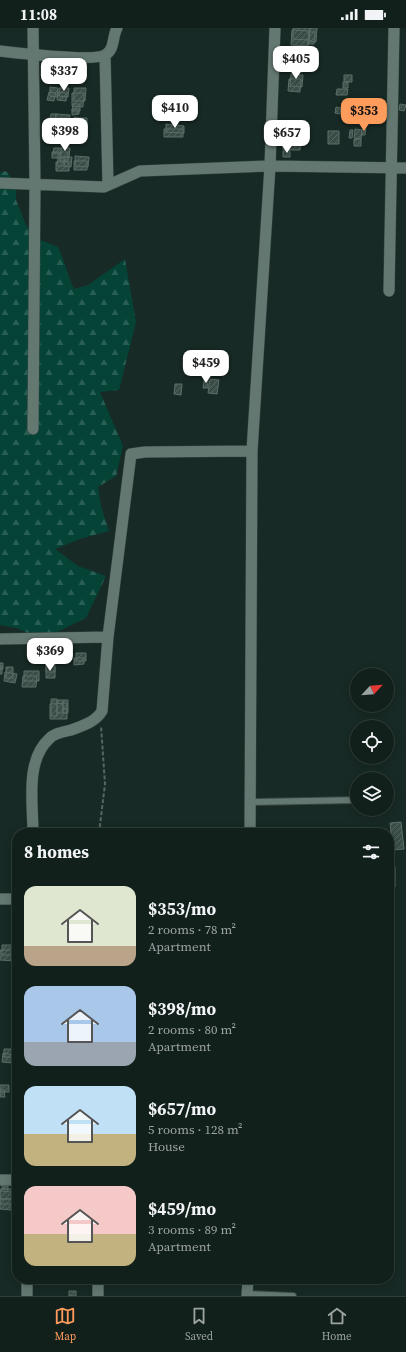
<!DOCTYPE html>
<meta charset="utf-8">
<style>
body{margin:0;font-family:"Source Serif 4",serif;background:#1f2d29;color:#f1f3f6;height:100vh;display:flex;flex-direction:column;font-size:15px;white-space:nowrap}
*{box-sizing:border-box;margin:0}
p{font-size:13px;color:#9ca3a3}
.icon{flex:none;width:22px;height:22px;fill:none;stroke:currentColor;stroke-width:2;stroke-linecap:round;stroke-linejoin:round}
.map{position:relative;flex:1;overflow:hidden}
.drawer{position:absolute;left:12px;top:800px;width:382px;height:456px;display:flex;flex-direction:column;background:#12201c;border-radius:16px;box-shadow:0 2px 10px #0003,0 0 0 1px #313e3b}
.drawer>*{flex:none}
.needle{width:26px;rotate:64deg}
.controls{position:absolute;left:350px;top:640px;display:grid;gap:8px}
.controls a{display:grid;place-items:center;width:44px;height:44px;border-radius:50%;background:#12201c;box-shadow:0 2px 10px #0003,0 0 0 1px #313e3b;font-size:20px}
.price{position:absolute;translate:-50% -34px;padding:0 9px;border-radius:8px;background:#fff;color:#222;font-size:13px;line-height:26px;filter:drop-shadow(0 1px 2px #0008)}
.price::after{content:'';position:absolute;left:50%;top:24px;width:12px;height:9px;margin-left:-6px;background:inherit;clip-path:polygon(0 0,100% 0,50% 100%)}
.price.active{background:#ff9b5b;color:#111}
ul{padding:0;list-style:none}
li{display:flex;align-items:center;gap:12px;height:100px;padding:0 12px}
li span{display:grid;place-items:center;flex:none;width:112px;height:80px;border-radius:12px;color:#555}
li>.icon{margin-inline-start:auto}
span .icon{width:48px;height:48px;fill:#fffc;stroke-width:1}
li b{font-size:17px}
h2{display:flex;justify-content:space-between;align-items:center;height:48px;padding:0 12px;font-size:17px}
.status{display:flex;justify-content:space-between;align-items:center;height:28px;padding:0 20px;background:#12201c;direction:ltr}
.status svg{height:11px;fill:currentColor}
.tab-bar{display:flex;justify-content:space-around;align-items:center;height:56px;border-top:1px solid #313e3b;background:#12201c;font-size:11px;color:#9ca3a3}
.tab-bar a{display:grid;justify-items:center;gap:2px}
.tab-bar .active{color:#ff9b5b}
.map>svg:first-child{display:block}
</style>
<div class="status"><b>11:08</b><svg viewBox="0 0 49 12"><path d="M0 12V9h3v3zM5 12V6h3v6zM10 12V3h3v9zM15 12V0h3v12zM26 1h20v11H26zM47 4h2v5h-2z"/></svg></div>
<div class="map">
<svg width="406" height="1268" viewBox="0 0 406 1268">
<defs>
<pattern id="forest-firs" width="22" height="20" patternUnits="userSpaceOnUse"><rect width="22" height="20" fill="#044336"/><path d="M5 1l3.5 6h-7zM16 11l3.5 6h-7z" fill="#285e53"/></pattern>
<pattern id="building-hatch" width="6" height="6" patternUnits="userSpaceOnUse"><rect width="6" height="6" fill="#3a4d47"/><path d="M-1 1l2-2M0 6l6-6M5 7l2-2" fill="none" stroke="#566661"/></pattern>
</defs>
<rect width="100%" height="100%" fill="#182a25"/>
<!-- forest -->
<path fill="url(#forest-firs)" d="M6,143L16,156V172L26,197L35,210L58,219C65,233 67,247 74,261L88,257L125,231L136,294L119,362L100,364L123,418L116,448L98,459L101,478L109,503L80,511L55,521L78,538L106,548L86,590L57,604L34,608L17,600L0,597V145Z"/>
<!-- building -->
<path fill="url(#building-hatch)" stroke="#5a6e68" d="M293,0H310L309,12L293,11Z
M310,0H317L316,14L309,13Z
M292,2L309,3L308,18L291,17Z
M309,4H315L314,16H308Z
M289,21L301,22L300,35L289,34Z
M301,23H308L307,40L300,39Z
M288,25L301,26L300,41L287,40Z
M301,28H305L303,44L289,43V40L300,42Z
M291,34L300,35V39L291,38Z
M291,46L303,47L302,59L290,58Z
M344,47H352V54H344Z
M289,51H301L300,64L288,63Z
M343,54H348V60H343Z
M50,59L58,60L57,69L50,68Z
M59,60H69L68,69L59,68Z
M74,60H86L85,73H74Z
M337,61H348L347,67H336Z
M49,64L56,65L54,73L47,72Z
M58,64L67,65L66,73L57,72Z
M72,65H84L83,79L72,78Z
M73,76H80V83H72Z
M400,76L406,77L404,83L399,82Z
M336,79L341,80L340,86L335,85Z
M342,80L351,82L350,88L341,87Z
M72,81H79V86L72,87Z
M51,86H56L55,97H50Z
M56,86L70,87L69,98L55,97Z
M74,89L80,90L79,105L73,104Z
M48,90H66V104H48Z
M80,90H87V96H79Z
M72,94H78V101H84V108H71Z
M78,94H85L84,101L78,100Z
M79,96H87L86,105H79Z
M166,96L184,98V105L166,104Z
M164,101H183V109H164Z
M355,101L362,102L361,111L354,110Z
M362,101H366L365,107H362Z
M350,102H353L352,110H349Z
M328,103H339V116H328Z
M283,107H302L301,114H283Z
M354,111H361V118H354Z
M283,115H301L300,122H283Z
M54,120H61V126L53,125Z
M61,120H70L69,129H61Z
M290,122V129H283V123Z
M52,124H59V130H52Z
M60,124H68V133H60Z
M75,128L89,129L88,139L75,138Z
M65,129H72L71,139L64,138Z
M58,130H64V138H57Z
M74,133H87V142H74Z
M56,134H69V143H56Z
M183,335H187L188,346H185Z
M210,351L219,352L217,366L208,365Z
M204,352H208V360H203Z
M175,356H182L181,367L174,366Z
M76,625H86V633H76Z
M74,630H84V636L74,637Z
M0,635H3V641H0Z
M46,635H55V644H46Z
M0,638H2V646H0Z
M6,639H13V650H6Z
M46,639H55V650H46Z
M24,643H39V653H24Z
M5,644L17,646L15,655L4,653Z
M23,648H37L36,659H22Z
M51,671H57V688H51Z
M57,672H63V685H57Z
M63,672H68V681H63Z
M67,675V691H50V676Z
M63,681H68V685H63Z
M401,794L404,821L393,822L390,795Z
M395,839V859H389V840Z
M389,872H393L392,906L389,905Z
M2,917H17V927H2Z
M0,922H16V933L0,932Z
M4,1021H16V1029H4Z
M3,1025L13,1027L12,1035L2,1034Z
M0,1057H9V1064H0Z
M0,1062H4L5,1069H0Z
M2,1158H8V1161H2Z
M0,1161H14V1171H0Z
M0,1163L12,1164L11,1182L0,1181Z
M0,1171H14V1176H0Z
M49,1251H62V1254L49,1253Z
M69,1263H76V1268H69Z"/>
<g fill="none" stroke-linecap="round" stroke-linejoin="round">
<defs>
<path id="service" d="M250,774L357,772
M247,1266L293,1268"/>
<path id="minor" d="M33,0L35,156L33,401
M0,23C18,25 92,34 105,27C115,22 112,9 117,0
M105,27L108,157
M0,155L104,159L140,143L270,138L406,140
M389,263L394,0
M0,611L108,609L131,426L145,424L252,423
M33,805C33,776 25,733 49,711C55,704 66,704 74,701C85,697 96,693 102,683L108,609
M250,805L252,423L270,138L275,0
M0,871H17
M0,1152H17
M27,1268V1251
M98,1268V1251
M247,1268L248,1251"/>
</defs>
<!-- service casing -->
<use href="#service" stroke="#374541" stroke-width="8"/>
<!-- minor casing -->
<use href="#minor" stroke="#374541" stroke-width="12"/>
<!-- path -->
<path stroke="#566661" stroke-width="2" stroke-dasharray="4 2" stroke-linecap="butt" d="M99,805L105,756L101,698"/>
<!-- service -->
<use href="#service" stroke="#647872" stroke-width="6"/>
<!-- minor -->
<use href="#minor" stroke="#647872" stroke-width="11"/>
</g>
</svg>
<div class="controls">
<a><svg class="needle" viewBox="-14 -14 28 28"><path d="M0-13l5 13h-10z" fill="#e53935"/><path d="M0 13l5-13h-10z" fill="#9ca3a3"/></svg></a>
<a><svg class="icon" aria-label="locate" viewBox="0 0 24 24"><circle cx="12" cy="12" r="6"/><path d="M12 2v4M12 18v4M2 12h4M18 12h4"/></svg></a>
<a><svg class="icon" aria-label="layers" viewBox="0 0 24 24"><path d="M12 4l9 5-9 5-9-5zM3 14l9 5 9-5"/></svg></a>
</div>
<b class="price" style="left:296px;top:52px">$405</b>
<b class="price" style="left:64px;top:64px">$337</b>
<b class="price" style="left:175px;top:101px">$410</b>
<b class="price active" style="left:364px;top:104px">$353</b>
<b class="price" style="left:65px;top:124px">$398</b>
<b class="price" style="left:287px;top:126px">$657</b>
<b class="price" style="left:206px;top:356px">$459</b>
<b class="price" style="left:50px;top:644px">$369</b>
<section class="drawer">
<h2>8 homes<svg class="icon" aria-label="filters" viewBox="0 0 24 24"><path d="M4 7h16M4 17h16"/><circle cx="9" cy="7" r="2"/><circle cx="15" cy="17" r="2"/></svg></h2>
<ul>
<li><span style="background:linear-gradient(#dfe7d0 75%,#b9a48a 0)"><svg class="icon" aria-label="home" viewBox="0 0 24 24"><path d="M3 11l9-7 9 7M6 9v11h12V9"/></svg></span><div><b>$353/mo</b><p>2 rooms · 78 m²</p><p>Apartment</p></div></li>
<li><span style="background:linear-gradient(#a9c7e8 70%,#9aa5b1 0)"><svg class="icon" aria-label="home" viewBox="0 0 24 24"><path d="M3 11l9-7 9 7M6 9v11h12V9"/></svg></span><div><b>$398/mo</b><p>2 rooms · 80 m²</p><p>Apartment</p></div></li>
<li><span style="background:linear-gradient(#bfe0f5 60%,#c2b280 0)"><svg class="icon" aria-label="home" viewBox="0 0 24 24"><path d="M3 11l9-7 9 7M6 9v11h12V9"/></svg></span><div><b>$657/mo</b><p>5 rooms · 128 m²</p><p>House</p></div></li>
<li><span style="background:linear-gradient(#f6c9c9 60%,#c2b280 0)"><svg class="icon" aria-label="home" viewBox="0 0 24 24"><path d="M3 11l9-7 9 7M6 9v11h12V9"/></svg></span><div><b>$459/mo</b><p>3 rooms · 89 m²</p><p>Apartment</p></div></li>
</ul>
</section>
</div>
<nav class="tab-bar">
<a class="active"><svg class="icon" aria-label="map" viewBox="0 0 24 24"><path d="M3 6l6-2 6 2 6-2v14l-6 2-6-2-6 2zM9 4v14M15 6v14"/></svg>Map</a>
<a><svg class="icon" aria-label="saved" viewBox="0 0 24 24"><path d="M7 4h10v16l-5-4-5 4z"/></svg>Saved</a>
<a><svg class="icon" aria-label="home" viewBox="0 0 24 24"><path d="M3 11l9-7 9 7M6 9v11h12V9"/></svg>Home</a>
</nav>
